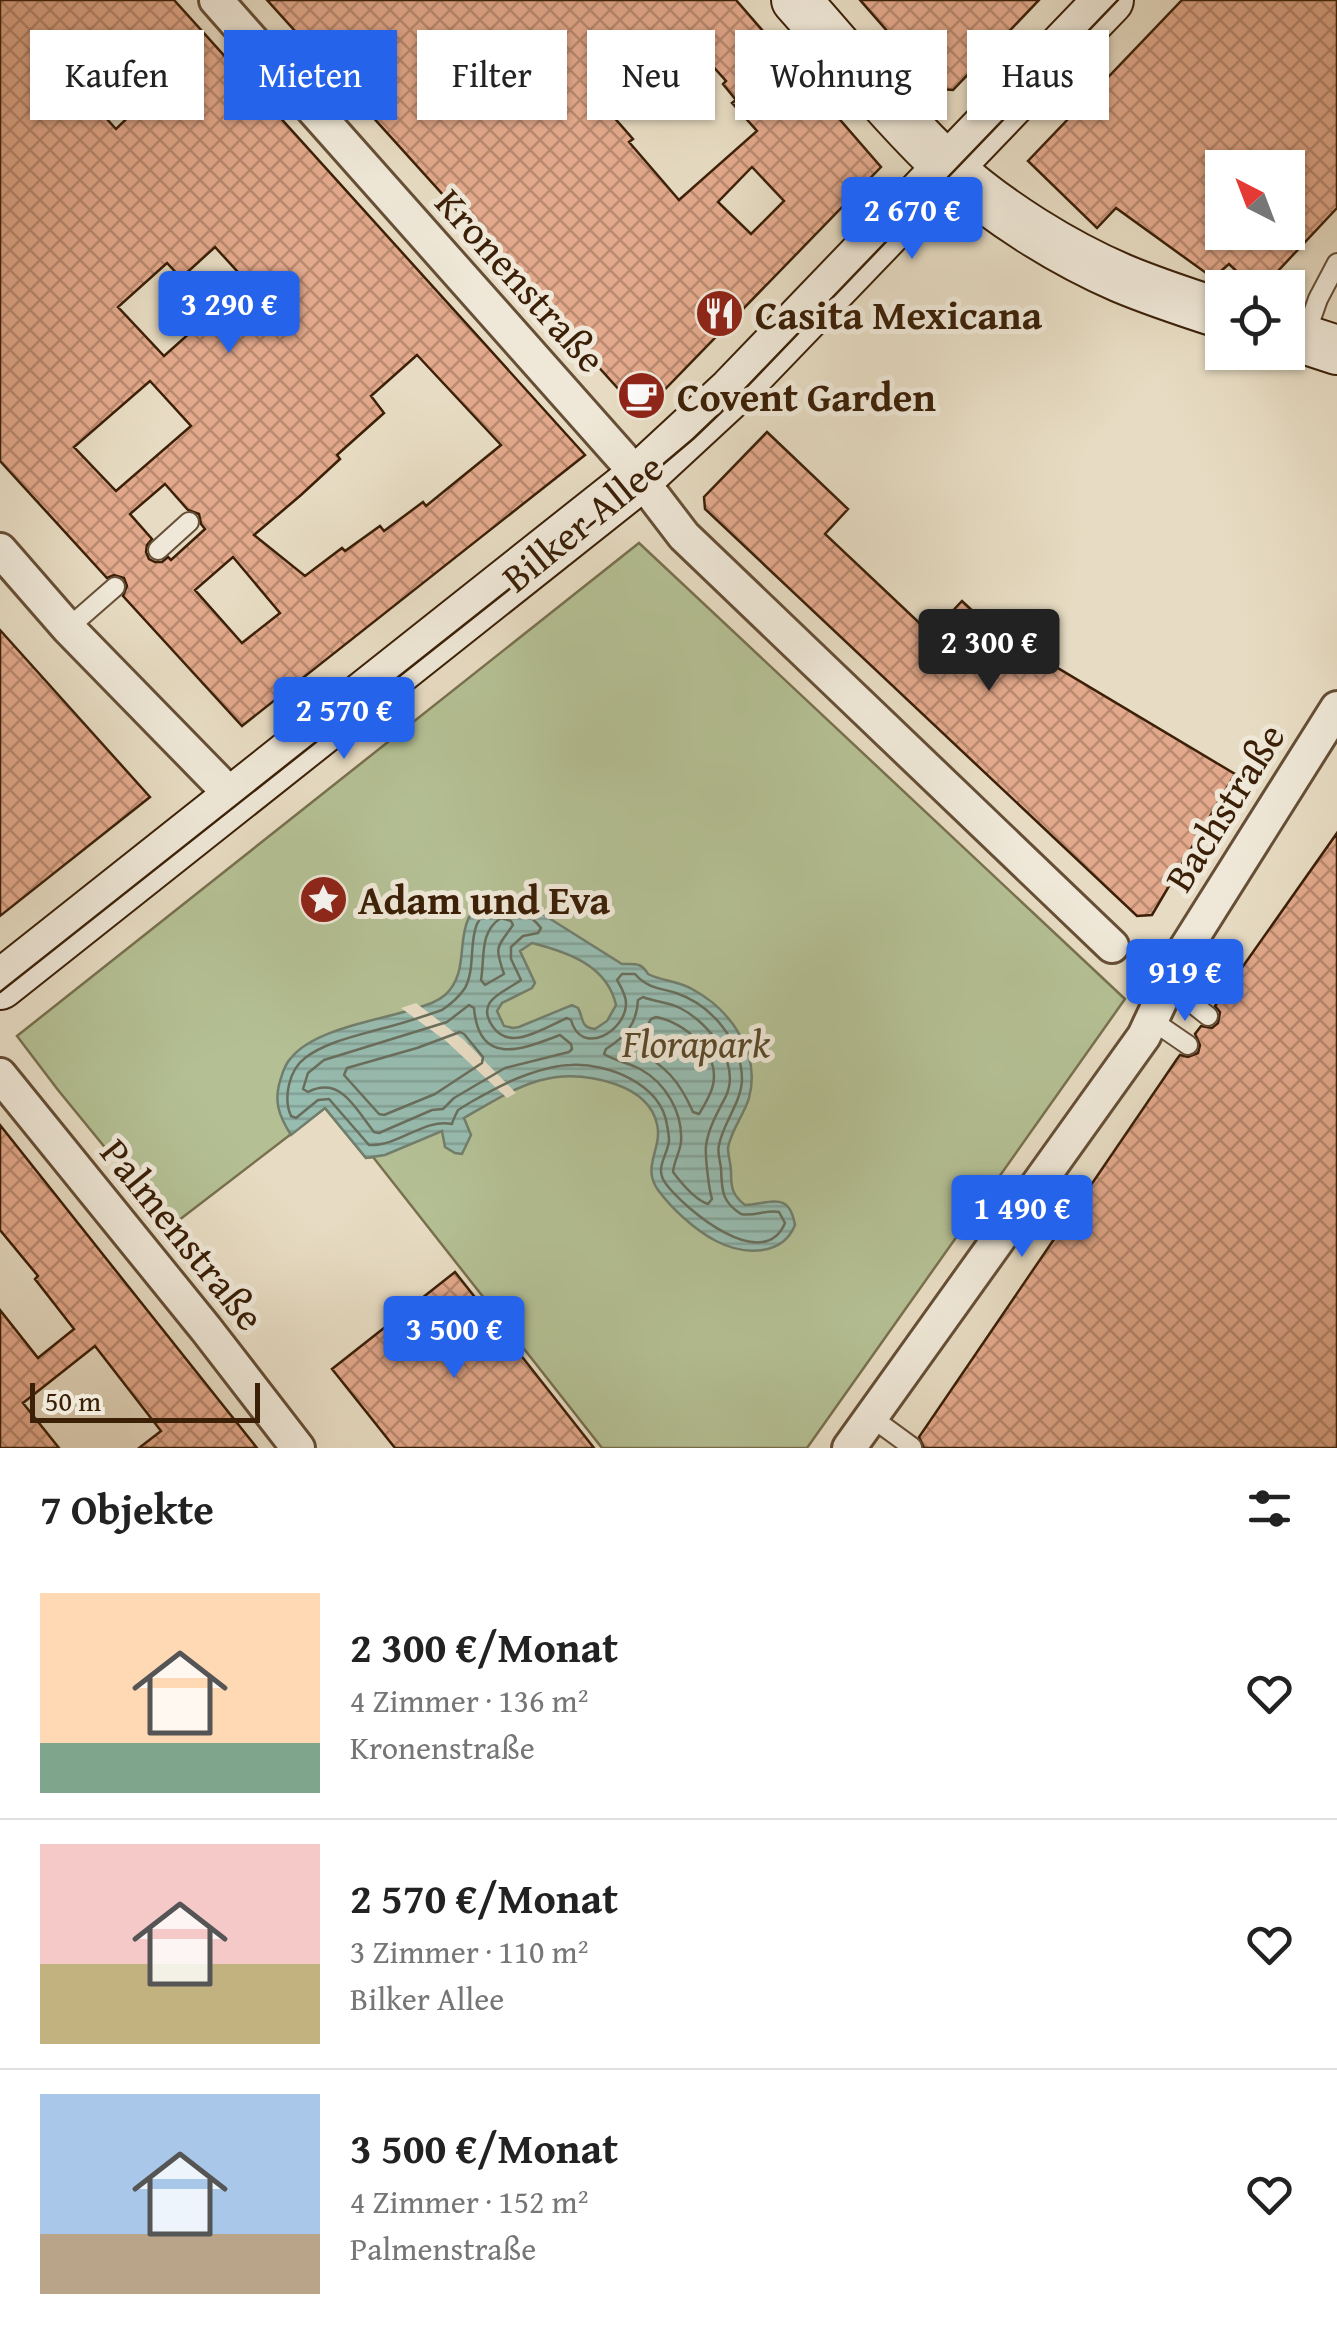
<!DOCTYPE html>
<html lang="de">
<meta charset="utf-8">
<style>
body{margin:0;font-family:"Gentium Book Plus",serif;background:#f2f2f2;color:#222;height:100vh;display:flex;flex-direction:column;font-size:38px;white-space:nowrap}
*{box-sizing:border-box;margin:0}
p{font-size:32px;color:#767676}
.icon{flex:none;width:55px;height:55px;fill:none;stroke:currentColor;stroke-width:2;stroke-linecap:round;stroke-linejoin:round}
.map{position:relative;height:1448px;overflow:hidden}
.sheet{display:flex;flex-direction:column;background:#fff;flex:1}
.sheet>*{flex:none}
.guide{position:absolute;left:30px;top:30px;width:1278px;height:90px;display:flex;gap:20px}
.needle{width:65px;rotate:318deg}
.buttons{position:absolute;left:1205px;top:150px;display:grid;gap:20px}
.buttons a{display:grid;place-items:center;width:100px;height:100px;border-radius:0px;background:#fff;box-shadow:0 2px 8px #0004;font-size:50px}
.scale{position:absolute;left:30px;bottom:25px;width:230px;box-sizing:border-box;padding-left:10px;border:5px solid #3b2007;border-top:0;font-size:28px;line-height:35px;white-space:nowrap;color:#3b2007;-webkit-text-stroke:8px #efe8d8;paint-order:stroke}
.price{position:absolute;translate:-50% -85px;padding:0 22px;border-radius:10px;background:#2563eb;color:#fff;font-size:32px;line-height:65px;filter:drop-shadow(0 2px 5px #0008)}
.price::after{content:'';position:absolute;left:50%;top:60px;width:30px;height:22px;margin-left:-15px;background:inherit;clip-path:polygon(0 0,100% 0,50% 100%)}
.price.on{background:#222;color:#fff}
ul{padding:0;list-style:none}
li{display:flex;align-items:center;gap:30px;height:250px;padding:0 40px}
li+li{border-top:2px solid #e0e0e0}
li span{display:grid;place-items:center;flex:none;width:280px;height:200px;border-radius:0px;color:#555}
li>.icon{margin-inline-start:auto}
span .icon{width:120px;height:120px;fill:#fffc;stroke-width:1}
li b{font-size:42px}
h2{display:flex;justify-content:space-between;align-items:center;height:120px;padding:0 40px;font-size:42px}
.pill{padding:0 35px;border-radius:0px;background:#fff;box-shadow:0 2px 8px #0004;font-size:35px;line-height:90px}
.pill.on{background:#2563eb;color:#fff}
.map>svg:first-child{display:block}
</style>
<div class="map">
<svg width="1337" height="1448" viewBox="0 0 1337 1448">
<defs>
<pattern id="water-rules" width="6" height="5" patternUnits="userSpaceOnUse" patternTransform="scale(2.5)"><rect width="6" height="5" fill="#97bcb0"/><path d="M0 2.5h6" fill="none" stroke="#83a196"/></pattern>
<pattern id="building-cross-hatch" width="8" height="8" patternUnits="userSpaceOnUse" patternTransform="scale(2.5)"><rect width="8" height="8" fill="#e3a98c"/><path d="M0 0l8 8M0 8l8-8" fill="none" stroke="#b98970"/></pattern>
</defs>
<rect width="100%" height="100%" fill="#e7dcc3"/>
<filter id="stains"><feTurbulence type="fractalNoise" baseFrequency=".002" numOctaves="4"/><feColorMatrix values="0 0 0 0 .2 0 0 0 0 .09 0 0 0 0 .02 0 0 0 .5 -.17"/></filter>
<radialGradient id="worn" r=".72"><stop offset=".6" stop-color="#630" stop-opacity="0"/><stop offset="1" stop-color="#630" stop-opacity=".3"/></radialGradient>
<!-- park -->
<path fill="#b4c094" stroke="#78704e" stroke-width="2.5" d="M639,543L1125,999L807,1448H602L373,1157L366,1158L325,1108L170,1227L58,1090L17,1036Z"/>
<!-- water -->
<path fill="url(#water-rules)" stroke="#727e6c" stroke-width="2.5" fill-rule="evenodd" d="M498,895L508,896L525,903L622,964C635,964 641,962 648,974C662,981 678,981 692,989C731,1010 761,1053 749,1098C744,1115 731,1130 728,1148C728,1156 731,1164 731,1172C731,1187 732,1195 745,1205C770,1204 789,1190 795,1225C782,1257 743,1255 716,1241C695,1230 672,1209 658,1190C641,1167 663,1148 657,1124C652,1102 635,1091 615,1084C553,1063 517,1087 464,1118L471,1135L462,1154L455,1153L445,1147L442,1131L385,1155L366,1158L325,1108L291,1135C279,1116 273,1101 281,1078C283,1071 286,1063 291,1058C315,1028 382,1020 417,1008C427,1005 437,1002 445,995C478,965 442,914 498,895ZM532,943C567,952 607,965 616,1005L607,1021L595,1029C580,1028 584,1018 578,1008L572,1005L519,1027L513,1028L504,1026L497,1011L502,1003L532,988L535,983L520,951Z"/>
<!-- pier -->
<path fill="#e7dcc3" d="M416,1003L464,1040L516,1093L507,1098L446,1041L401,1008Z"/>
<g fill="none" stroke-linecap="round" stroke-linejoin="round">
<!-- shore -->
<path stroke="#696e5c" stroke-width="2.5" d="M499,905C515,906 532,916 541,928L538,933L523,936L511,947V959L521,980C505,992 474,1000 493,1027C498,1034 505,1038 514,1038C529,1038 553,1024 567,1018L571,1020C581,1057 626,1032 626,1003C626,995 621,987 617,980L622,974H635C647,988 660,988 676,993C712,1005 742,1042 742,1080C741,1103 723,1123 719,1145C717,1153 720,1160 721,1168C722,1190 721,1201 741,1214C754,1217 767,1209 779,1212L785,1223C763,1275 685,1209 666,1184C654,1168 667,1157 669,1141C669,1135 668,1130 667,1125C661,1084 608,1063 571,1065C556,1065 540,1070 526,1075C506,1082 490,1091 471,1102C469,1103 460,1109 458,1110C457,1112 452,1122 452,1124C424,1118 398,1147 369,1145L329,1099L318,1100L296,1118L291,1116C283,1098 289,1070 305,1058C326,1042 356,1036 380,1029C401,1024 422,1017 442,1010C451,1004 459,997 465,988C480,960 460,918 499,905Z
M501,918L511,921L513,925C497,948 494,945 504,974L485,985L481,980C485,957 479,932 501,918Z
M643,997C655,1002 668,1002 680,1008C708,1022 741,1063 726,1096C718,1111 708,1129 706,1146C705,1156 709,1190 712,1199L708,1204C695,1200 682,1184 673,1172C674,1161 680,1152 681,1142C683,1113 666,1083 640,1069C629,1063 615,1061 604,1054L606,1049C625,1037 637,1024 638,1000Z
M469,1005L474,1008C479,1068 523,1049 560,1035L571,1044L572,1049L569,1052L505,1068L454,1098L443,1109L432,1110L379,1133L374,1132C356,1110 341,1075 308,1092L303,1089L308,1073L324,1060L447,1022Z
M656,1017C684,1022 720,1052 713,1085C711,1094 704,1106 699,1114L693,1112C679,1080 666,1067 636,1049C636,1041 647,1028 651,1019Z
M460,1032L464,1034L483,1057L482,1063L435,1094L384,1115L379,1114L344,1075L347,1068L417,1048Z"/>
</g>
<!-- building -->
<path fill="url(#building-cross-hatch)" stroke="#3b2007" stroke-width="2.5" fill-rule="evenodd" d="M0,0H174L585,455L242,726L123,596L127,586L124,578L114,575L107,578L0,461ZM130,35L169,78L116,129L75,84ZM215,247L247,282L164,356L118,307L167,263L181,278ZM417,355L501,445L426,506L423,502L384,531L380,526L345,551L342,548L305,576L254,535L301,495L340,459L337,455L384,413L371,396ZM150,381L191,426L116,491L74,447ZM165,484L188,510L199,514L201,524L205,529L171,560L168,557L162,562H155L149,559L146,552L147,545L152,539L130,514ZM233,557L280,613L242,643L195,590Z
M267,0H736L881,167L641,414ZM693,44L726,81L723,84L736,100L732,103L757,131L679,200L629,142L633,139L612,115ZM752,167L784,201L751,234L718,202Z
M860,0H1039L953,90L938,89Z
M1182,0H1337V208L1262,288H1254L1229,264L1213,278L1116,208L1097,228L1028,161ZM1222,168H1288V232H1222Z
M767,432L848,509L825,534L931,634L962,601L991,628L1235,774L1152,915L1137,916L705,509L704,497Z
M0,630L150,797L0,916Z
M1337,833V1448H924L919,1437L1177,1059L1180,1055L1188,1057L1198,1053L1200,1045L1195,1034L1201,1026L1212,1028L1218,1023L1220,1012L1215,1006Z
M0,1125L128,1286L257,1448H139L161,1431L95,1346L23,1403L59,1448H0V1310L38,1358L74,1329L35,1279L38,1276L0,1230Z
M455,1272L594,1448H395L332,1369Z"/>
<g fill="none" stroke-linecap="round" stroke-linejoin="round">
<defs>
<path id="lane" d="M1304,339L1318,299L1337,263
M158,550L189,522
M68,628L115,587
M1168,984L1208,1016
M1153,1021L1188,1045
M871,1417L912,1447"/>
<path id="street" d="M216,0L635,472L684,536L1112,946
M0,550L68,628L235,799
M0,1075L206,1329L298,1448
M849,1448L1144,1036L1184,951L1337,708"/>
<path id="secondary" d="M796,0C847,57 896,119 952,171C999,213 1063,253 1121,278C1154,292 1188,303 1222,314
M1288,334L1337,350
M0,985L639,478L733,391L1109,0"/>
</defs>
<!-- lane casing -->
<use href="#lane" stroke="#664f36" stroke-width="22"/>
<!-- street casing -->
<use href="#street" stroke="#664f36" stroke-width="38"/>
<!-- secondary casing -->
<use href="#secondary" stroke="#3b2007" stroke-width="52"/>
<!-- lane -->
<use href="#lane" stroke="#efe8d8" stroke-width="18"/>
<!-- street -->
<use href="#street" stroke="#efe8d8" stroke-width="32"/>
<!-- secondary -->
<use href="#secondary" stroke="#efe8d8" stroke-width="48"/>
<!-- tram -->
<path stroke="#3b2007" stroke-width="2.5" d="M0,992L603,515L693,439L738,396L1118,0"/>
</g>
<!-- icons -->
<defs>
<symbol id="restaurant-disc" viewBox="-11 -11 22 22"><circle r="9.5" fill="#8f2418" stroke="#efe8d8"/><path d="M-5-6h1v4h1v-4h1v4h1v-4h1v5L-1.5 .5V6h-2V.5L-5-1ZM5-6V6H3V1.5H1.5Q1.5-4 5-6Z" fill="#fff"/></symbol>
<symbol id="cafe-disc" viewBox="-11 -11 22 22"><circle r="9.5" fill="#8f2418" stroke="#efe8d8"/><path d="M-5.5-4.5H6V0H3Q3 3.5 0 3.5H-2.5Q-5.5 3.5-5.5 0ZM3-3.2v2h1.7v-2ZM-6 4.5H4V6H-6Z" fill="#fff"/></symbol>
<symbol id="sight-disc" viewBox="-11 -11 22 22"><circle r="9.5" fill="#8f2418" stroke="#efe8d8"/><path d="M0-6L1.8-2.2L6-1.7L2.9 1.2L3.7 5.4L0 3.3L-3.7 5.4L-2.9 1.2L-6-1.7L-1.8-2.2Z" fill="#fff"/></symbol>
</defs>
<g fill-rule="evenodd">
<use href="#restaurant-disc" x="692" y="286" width="55" height="55"/>
<use href="#cafe-disc" x="614" y="368" width="55" height="55"/>
<use href="#sight-disc" x="296" y="872" width="55" height="55"/>
</g>
<g text-anchor="middle" dominant-baseline="central" stroke-width="10" stroke-linejoin="round" paint-order="stroke">
<!-- street labels -->
<g font-size="40" fill="#3b2007" stroke="#efe8d8">
<text transform="translate(521 280) rotate(48)">Kronenstraße</text>
<text transform="translate(582 522) rotate(-39)">Bilker Allee</text>
<text transform="translate(1224 807) rotate(-58)">Bachstraße</text>
<text transform="translate(183 1234) rotate(51)">Palmenstraße</text>
</g>
<!-- poi labels -->
<g font-size="40" font-weight="bold" fill="#3b2007" stroke="#efe8d8" text-anchor="start">
<text x="755" y="314">Casita Mexicana</text>
<text x="677" y="396">Covent Garden</text>
<text x="358" y="899">Adam und Eva</text>
</g>
<!-- park labels -->
<g font-size="40" font-style="italic" fill="#59482a" stroke="#efe8d8">
<text x="696" y="1042">Florapark</text>
</g>
</g>
<rect width="100%" height="100%" filter="url(#stains)"/>
<rect width="100%" height="100%" fill="url(#worn)"/>
</svg>
<div class="buttons">
<a><svg class="needle" viewBox="-14 -14 28 28"><path d="M0-13l5 13h-10z" fill="#e53935"/><path d="M0 13l5-13h-10z" fill="#767676"/></svg></a>
<a><svg class="icon" aria-label="locate" viewBox="0 0 24 24"><circle cx="12" cy="12" r="6"/><path d="M12 2v4M12 18v4M2 12h4M18 12h4"/></svg></a>
</div>
<div class="scale">50 m</div>
<b class="price" style="left:912px;top:262px">2 670 €</b>
<b class="price" style="left:229px;top:356px">3 290 €</b>
<b class="price on" style="left:989px;top:694px">2 300 €</b>
<b class="price" style="left:344px;top:762px">2 570 €</b>
<b class="price" style="left:1185px;top:1024px">919 €</b>
<b class="price" style="left:1022px;top:1260px">1 490 €</b>
<b class="price" style="left:454px;top:1381px">3 500 €</b>
<div class="guide">
<a class="pill">Kaufen</a>
<a class="pill on">Mieten</a>
<a class="pill">Filter</a>
<a class="pill">Neu</a>
<a class="pill">Wohnung</a>
<a class="pill">Haus</a>
</div>
</div>
<section class="sheet">
<h2>7 Objekte<svg class="icon" aria-label="filters" viewBox="0 0 24 24"><path d="M4 7h16M4 17h16"/><circle cx="9" cy="7" r="2"/><circle cx="15" cy="17" r="2"/></svg></h2>
<ul>
<li><span style="background:linear-gradient(#ffd9b3 75%,#7fa58c 0)"><svg class="icon" aria-label="home" viewBox="0 0 24 24"><path d="M3 11l9-7 9 7M6 9v11h12V9"/></svg></span><div><b>2 300 €/Monat</b><p>4 Zimmer · 136 m²</p><p>Kronenstraße</p></div><svg class="icon" aria-label="heart" viewBox="0 0 24 24"><path d="M12 20l-8-8c-3-5 5-10 8-4 3-6 11-1 8 4z"/></svg></li>
<li><span style="background:linear-gradient(#f6c9c9 60%,#c2b280 0)"><svg class="icon" aria-label="home" viewBox="0 0 24 24"><path d="M3 11l9-7 9 7M6 9v11h12V9"/></svg></span><div><b>2 570 €/Monat</b><p>3 Zimmer · 110 m²</p><p>Bilker Allee</p></div><svg class="icon" aria-label="heart" viewBox="0 0 24 24"><path d="M12 20l-8-8c-3-5 5-10 8-4 3-6 11-1 8 4z"/></svg></li>
<li><span style="background:linear-gradient(#a9c7e8 70%,#b9a48a 0)"><svg class="icon" aria-label="home" viewBox="0 0 24 24"><path d="M3 11l9-7 9 7M6 9v11h12V9"/></svg></span><div><b>3 500 €/Monat</b><p>4 Zimmer · 152 m²</p><p>Palmenstraße</p></div><svg class="icon" aria-label="heart" viewBox="0 0 24 24"><path d="M12 20l-8-8c-3-5 5-10 8-4 3-6 11-1 8 4z"/></svg></li>
</ul>
</section>
